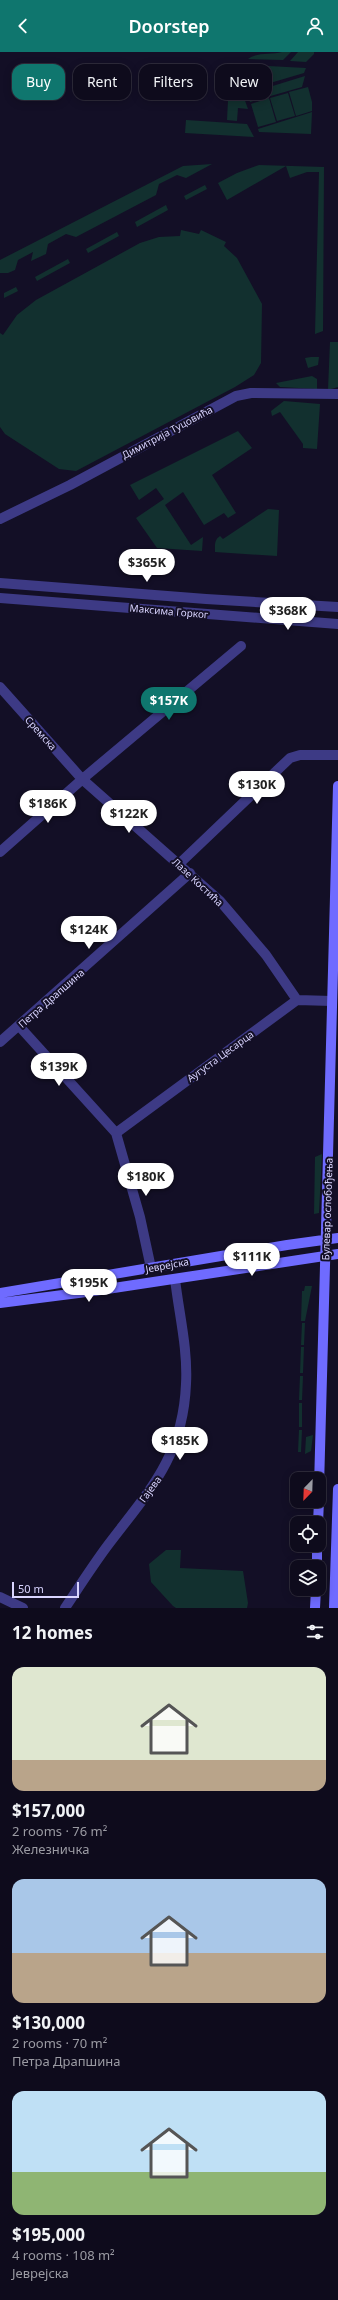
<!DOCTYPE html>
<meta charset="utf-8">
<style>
body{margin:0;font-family:"Noto Sans",sans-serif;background:#1c1929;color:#f1f3f6;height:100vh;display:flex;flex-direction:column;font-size:15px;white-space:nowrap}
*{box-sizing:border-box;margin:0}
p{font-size:13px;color:#9b9ba3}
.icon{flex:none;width:22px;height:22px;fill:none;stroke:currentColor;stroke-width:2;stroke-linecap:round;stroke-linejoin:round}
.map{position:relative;height:1556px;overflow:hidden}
.panel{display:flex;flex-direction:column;background:#0e0b1c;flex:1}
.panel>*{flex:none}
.banner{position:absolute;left:12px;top:12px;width:314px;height:36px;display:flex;gap:8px}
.needle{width:26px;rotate:203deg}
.controls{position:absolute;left:290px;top:1420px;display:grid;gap:8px}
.controls a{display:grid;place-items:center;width:36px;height:36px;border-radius:8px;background:#0e0b1c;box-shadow:0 2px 10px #0003,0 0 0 1px #2e2b3b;font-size:20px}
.scale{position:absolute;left:12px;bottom:10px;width:67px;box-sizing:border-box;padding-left:4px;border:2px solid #d9d4ff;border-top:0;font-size:11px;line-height:14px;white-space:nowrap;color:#d9d4ff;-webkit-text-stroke:3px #130f26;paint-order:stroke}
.price{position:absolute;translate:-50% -34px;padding:0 9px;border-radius:14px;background:#fff;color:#222;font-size:13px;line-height:26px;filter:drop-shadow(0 1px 2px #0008)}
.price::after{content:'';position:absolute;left:50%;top:24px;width:12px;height:9px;margin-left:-6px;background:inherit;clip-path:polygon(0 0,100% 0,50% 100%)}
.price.on{background:#0f766e;color:#fff}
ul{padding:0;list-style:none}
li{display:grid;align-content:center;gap:8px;height:212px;padding:0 12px}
li span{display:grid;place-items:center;height:124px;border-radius:12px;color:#555}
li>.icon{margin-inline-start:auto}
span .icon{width:72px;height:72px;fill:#fffc;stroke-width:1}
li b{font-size:17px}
h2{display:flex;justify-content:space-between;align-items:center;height:48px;padding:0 12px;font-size:17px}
.pill{padding:0 14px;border-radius:12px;background:#0e0b1c;box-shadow:0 2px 10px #0003,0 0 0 1px #2e2b3b;font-size:14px;line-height:36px}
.pill.on{background:#0f766e;color:#fff}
header{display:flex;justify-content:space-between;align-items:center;height:52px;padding:0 12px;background:#0f766e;color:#fff;font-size:18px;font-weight:600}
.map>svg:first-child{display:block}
</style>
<header><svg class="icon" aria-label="back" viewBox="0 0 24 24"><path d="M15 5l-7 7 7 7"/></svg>Doorstep<svg class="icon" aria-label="person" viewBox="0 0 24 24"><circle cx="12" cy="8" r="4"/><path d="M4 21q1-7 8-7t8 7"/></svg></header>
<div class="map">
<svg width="338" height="1556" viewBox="0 0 338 1556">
<rect width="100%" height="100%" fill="#130f26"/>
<!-- green -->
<path fill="#12302f" d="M282,0H291L283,8L248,7C257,0 271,3 282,0Z
M298,0H314V2L306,10L290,9Z
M248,13L306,16L304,21L246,38L244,30V14Z
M233,21H237L242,39L229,43V32L233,31Z
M305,24L302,35L250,50L247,42Z
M308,35L312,50V59L296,64L289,40Z
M288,41L295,64L277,69L270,46Z
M243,43L248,57L238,56L237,69L227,68L228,48Z
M269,46L276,70L258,75L251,52Z
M312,60L311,82L259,80L258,77Z
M186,68L247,72L254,85L185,81Z
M212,112L186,126L177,123L159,132L156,143L76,185L66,182L48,192L46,202L31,209L33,200L18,208L15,218L8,221H0V208L183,114Z
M259,113L324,115L323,279L315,282L319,120H307L290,126L286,114L227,148L218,131L237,121Z
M205,133L207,137L186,148L184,144Z
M166,153L168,158L137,175L135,170Z
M181,178L199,182L201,178L226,190L224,194L237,206L262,252L261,311L254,323L235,335L76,419L59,417L5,382L0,375V281L3,283L17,263L36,248L140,191L159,185L180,184Z
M117,180L119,184L88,201L86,197Z
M68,207L70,211L37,229L35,225Z
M16,235L18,239L4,246V241Z
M330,290H338V335L328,338Z
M311,305H319L318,313L308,316L305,306Z
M312,324L317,327V337L280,335L276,331Z
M284,349L320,352L317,397L303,396V392L280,360L272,364L271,359Z
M238,379L252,396L212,423L236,461L228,466L224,461L204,473L183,440L165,453L191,493L203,485L202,499L157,496L136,466L164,447L156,436L139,448L130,433Z
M268,457L279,458L277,504L215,500C215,493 214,488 220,484L223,487Z
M322,1102L319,1161L314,1162L315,1105Z
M305,1234H312L305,1269H301L302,1239H304Z
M302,1271H305L304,1293H301Z
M301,1295H304L303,1321H300Z
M300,1324H303L302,1348H299Z
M299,1351H302V1375H299Z
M299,1378H302L301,1400H298Z
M313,1383L311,1399L305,1402L306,1385Z
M166,1498H181L180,1516L243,1519L248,1551L247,1556H176L173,1554L151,1530L149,1512Z"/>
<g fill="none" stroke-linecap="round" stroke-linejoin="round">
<!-- minor -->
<path stroke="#3d3a85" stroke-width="10" d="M0,467L70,433L236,344L251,341L338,342
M0,635L82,727L220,849L266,903L297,948
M0,800L86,724L241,594
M179,812L290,706L300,703H338
M19,974L116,1081L140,1165L151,1216
M0,990L190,821
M116,1081L297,948L332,949
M0,1545L23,1556
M65,1556C79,1535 93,1513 108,1493C149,1439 183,1405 186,1332C188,1297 179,1262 175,1227"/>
<!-- tertiary -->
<path stroke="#3d3a85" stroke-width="10" d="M0,531L206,547L338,555
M0,546L338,572"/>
<!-- secondary -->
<path stroke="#6f6bff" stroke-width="10" d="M0,1241L287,1193L338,1186
M0,1251L94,1239L338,1202
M319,1435L338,734
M318,1471L319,1449
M317,1515V1493
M315,1556L316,1537
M334,1556L338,1437"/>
</g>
<g text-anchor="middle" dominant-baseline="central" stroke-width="4" stroke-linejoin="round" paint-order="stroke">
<!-- street labels -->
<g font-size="10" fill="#d9d4ff" stroke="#130f26">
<text transform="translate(167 380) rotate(-28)">Димитрија Туцовића</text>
<text transform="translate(169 559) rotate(5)">Максима Горког</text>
<text transform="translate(41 681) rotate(48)">Сремска</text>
<text transform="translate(198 830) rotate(43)">Лазе Костића</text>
<text transform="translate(51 946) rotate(-41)">Петра Драпшина</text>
<text transform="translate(220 1004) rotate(-36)">Аугуста Цесарца</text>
<text transform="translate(327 1157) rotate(-88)">Булевар ослобођења</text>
<text transform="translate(167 1213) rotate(-10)">Јеврејска</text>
<text transform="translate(150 1437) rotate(-54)">Гајева</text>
</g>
</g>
</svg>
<div class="controls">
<a><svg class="needle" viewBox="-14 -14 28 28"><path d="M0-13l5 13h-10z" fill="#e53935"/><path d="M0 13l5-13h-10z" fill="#9b9ba3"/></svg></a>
<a><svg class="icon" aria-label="locate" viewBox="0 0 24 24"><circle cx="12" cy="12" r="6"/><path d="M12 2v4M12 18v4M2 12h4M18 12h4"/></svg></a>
<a><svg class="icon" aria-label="layers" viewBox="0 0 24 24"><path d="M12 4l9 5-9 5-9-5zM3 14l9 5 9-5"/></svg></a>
</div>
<div class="scale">50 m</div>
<b class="price" style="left:147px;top:531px">$365K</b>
<b class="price" style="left:288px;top:579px">$368K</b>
<b class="price on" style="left:169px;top:669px">$157K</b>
<b class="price" style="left:257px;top:753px">$130K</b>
<b class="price" style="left:48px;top:772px">$186K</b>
<b class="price" style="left:129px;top:782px">$122K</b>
<b class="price" style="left:89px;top:898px">$124K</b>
<b class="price" style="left:59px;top:1035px">$139K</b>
<b class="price" style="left:146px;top:1145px">$180K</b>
<b class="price" style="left:252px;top:1225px">$111K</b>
<b class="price" style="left:89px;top:1251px">$195K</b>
<b class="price" style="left:180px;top:1409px">$185K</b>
<div class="banner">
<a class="pill on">Buy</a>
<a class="pill">Rent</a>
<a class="pill">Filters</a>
<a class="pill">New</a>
</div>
</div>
<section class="panel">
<h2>12 homes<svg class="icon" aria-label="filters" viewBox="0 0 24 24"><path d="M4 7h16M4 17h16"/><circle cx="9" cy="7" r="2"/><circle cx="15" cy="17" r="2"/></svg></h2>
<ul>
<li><span style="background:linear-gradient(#dfe7d0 75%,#b9a48a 0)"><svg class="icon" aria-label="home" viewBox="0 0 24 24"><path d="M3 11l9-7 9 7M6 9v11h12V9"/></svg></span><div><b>$157,000</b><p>2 rooms · 76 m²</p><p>Железничка</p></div></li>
<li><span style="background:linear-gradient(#a9c7e8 60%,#b9a48a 0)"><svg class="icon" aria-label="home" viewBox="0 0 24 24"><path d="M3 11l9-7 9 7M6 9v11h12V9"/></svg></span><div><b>$130,000</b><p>2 rooms · 70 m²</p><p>Петра Драпшина</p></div></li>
<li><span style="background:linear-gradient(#bfe0f5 65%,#8fb573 0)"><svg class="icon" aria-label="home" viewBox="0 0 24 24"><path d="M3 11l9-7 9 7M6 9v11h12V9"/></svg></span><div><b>$195,000</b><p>4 rooms · 108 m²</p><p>Јеврејска</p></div></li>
</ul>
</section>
